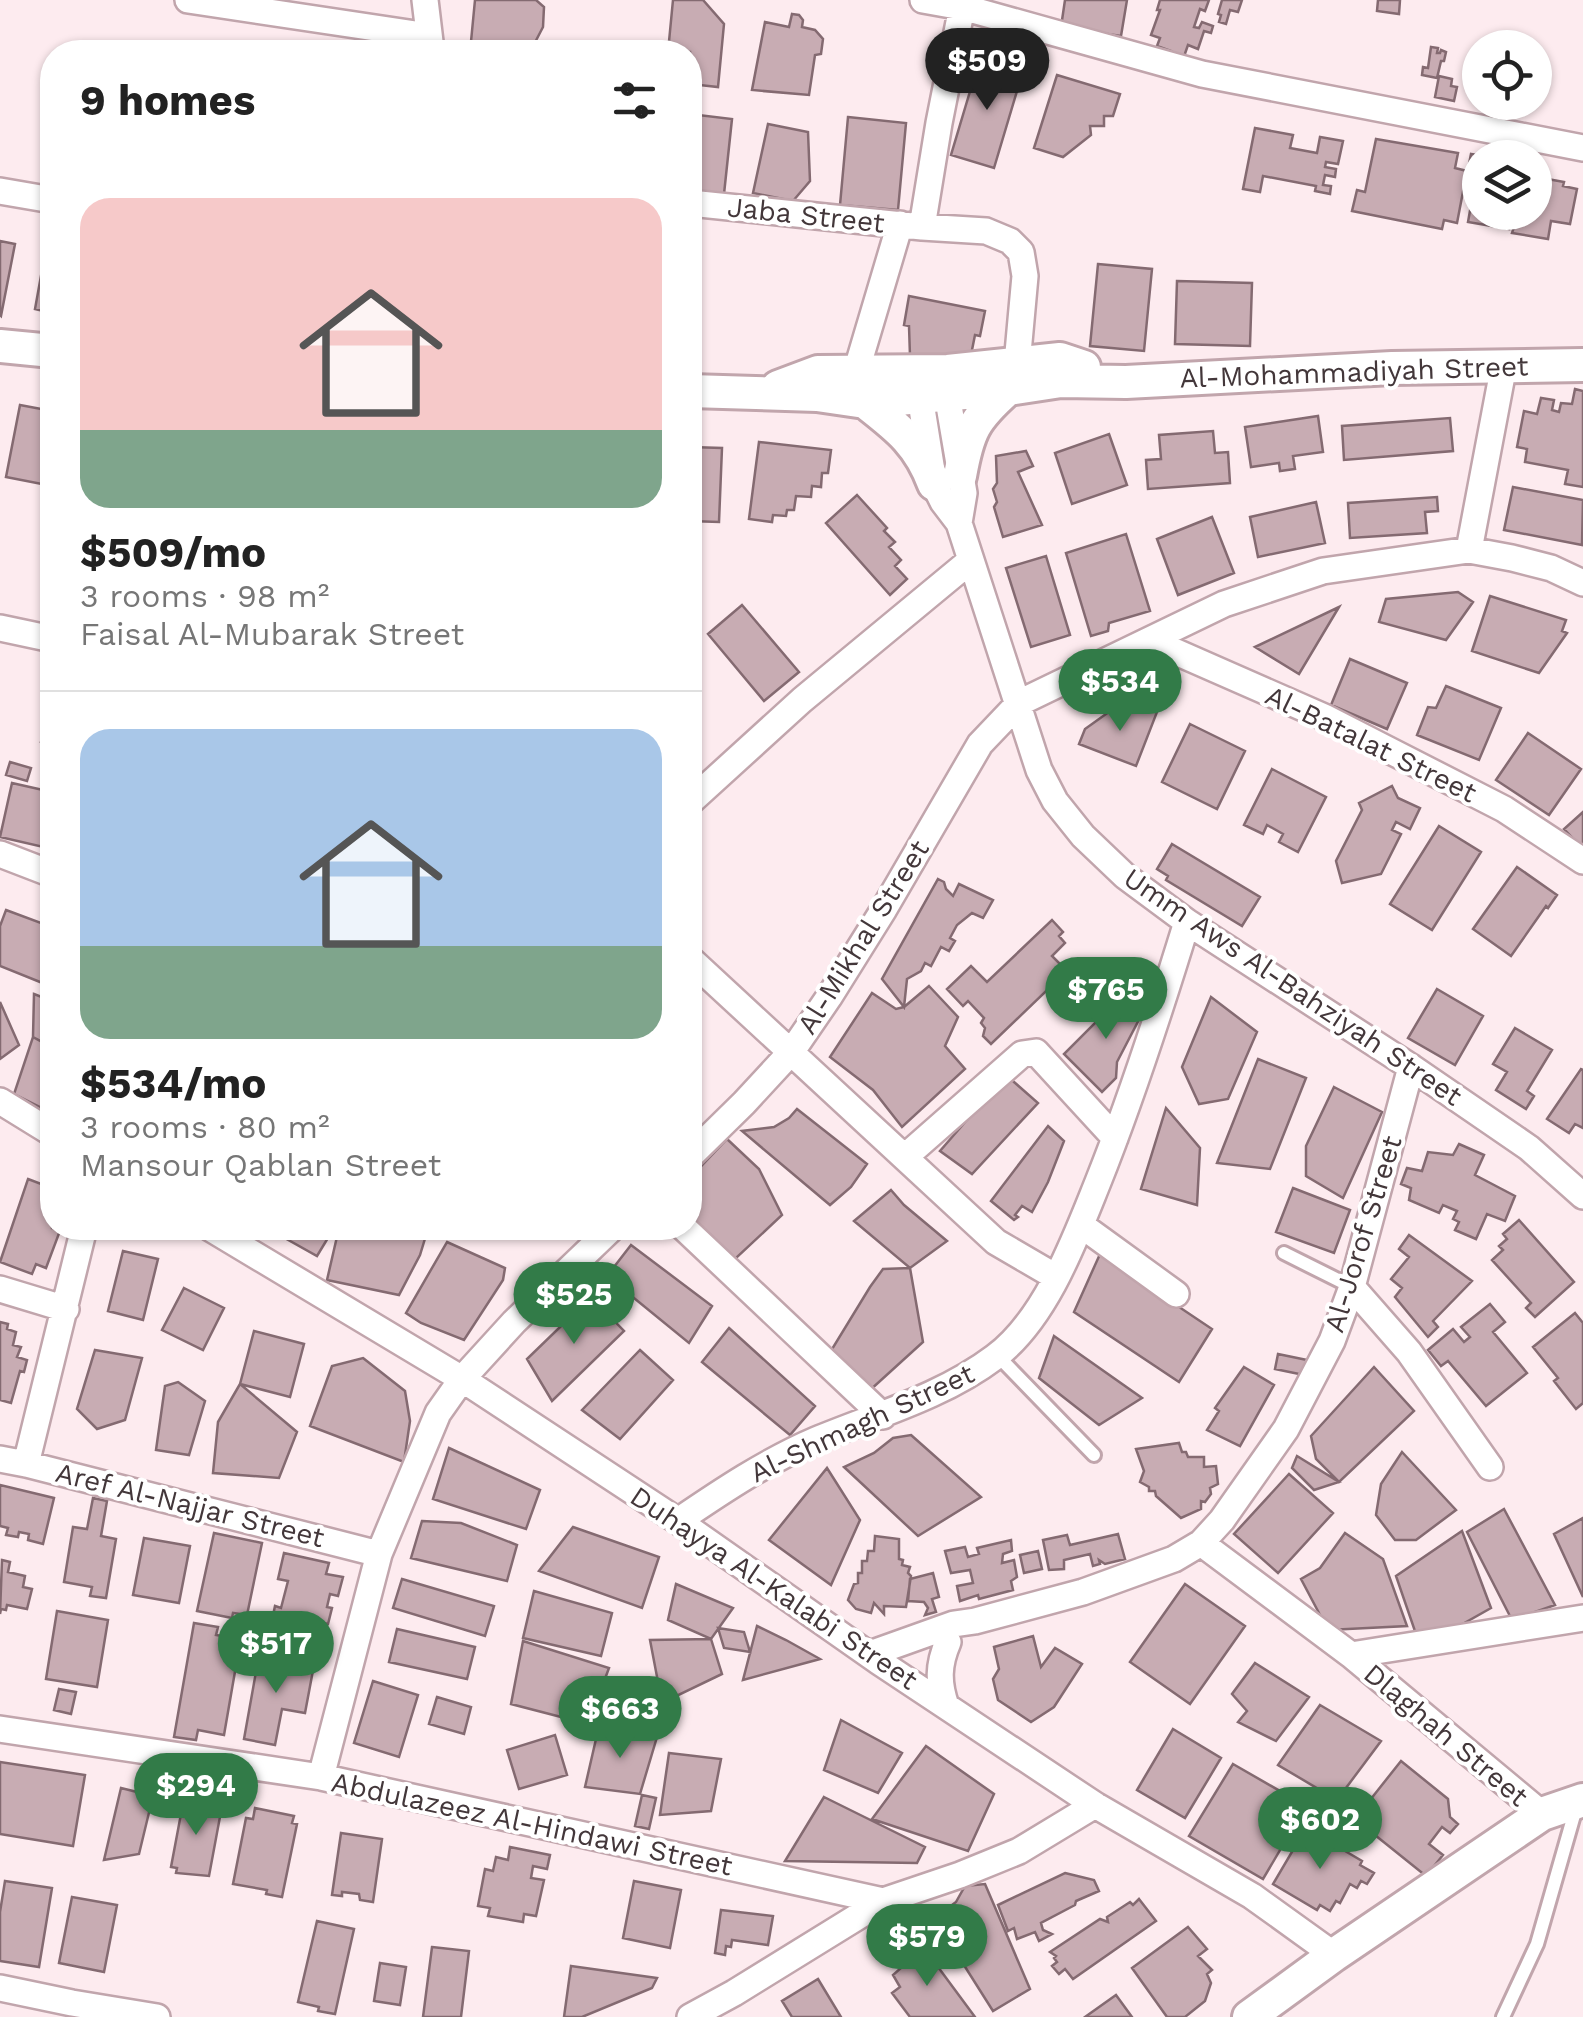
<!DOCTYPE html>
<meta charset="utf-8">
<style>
body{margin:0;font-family:"Work Sans",sans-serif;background:#f2f2f2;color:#222;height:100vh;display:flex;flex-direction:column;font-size:38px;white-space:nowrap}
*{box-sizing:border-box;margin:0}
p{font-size:32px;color:#767676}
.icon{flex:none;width:55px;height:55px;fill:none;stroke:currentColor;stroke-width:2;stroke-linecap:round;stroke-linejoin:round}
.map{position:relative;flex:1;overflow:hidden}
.side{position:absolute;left:40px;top:40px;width:662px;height:1200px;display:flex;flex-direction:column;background:#fff;border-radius:40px;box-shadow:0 2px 8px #0004}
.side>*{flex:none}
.controls{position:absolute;left:1462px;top:30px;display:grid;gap:20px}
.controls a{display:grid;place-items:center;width:90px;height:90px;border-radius:50%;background:#fff;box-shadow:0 2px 8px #0004;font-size:50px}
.price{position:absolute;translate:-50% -85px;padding:0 22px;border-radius:35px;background:#327b48;color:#fff;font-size:32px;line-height:65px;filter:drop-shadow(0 2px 5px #0008)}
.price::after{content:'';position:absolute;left:50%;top:60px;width:30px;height:22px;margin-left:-15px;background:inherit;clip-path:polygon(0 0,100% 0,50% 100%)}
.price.on{background:#222;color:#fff}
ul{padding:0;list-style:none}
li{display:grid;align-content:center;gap:20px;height:530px;padding:0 40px}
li+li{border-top:2px solid #e0e0e0}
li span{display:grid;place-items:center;height:310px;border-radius:30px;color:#555}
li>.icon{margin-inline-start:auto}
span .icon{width:180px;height:180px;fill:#fffc;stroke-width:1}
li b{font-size:42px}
h2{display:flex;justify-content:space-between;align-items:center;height:120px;padding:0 40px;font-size:42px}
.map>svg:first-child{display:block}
</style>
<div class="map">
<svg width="1583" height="2017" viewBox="0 0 1583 2017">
<rect width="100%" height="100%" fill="#fdebef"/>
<!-- building -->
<path fill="#c8acb3" stroke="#846a71" stroke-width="2.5" d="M475,0H536L544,7L543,27L530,52H470Z
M673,0H703L724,24L718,87L690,84V52H668Z
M1065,0H1127L1121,36L1061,27Z
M1160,0H1209L1205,11L1200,9L1194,27L1199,28L1202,22L1213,26L1211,33L1204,31L1198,49L1188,45L1181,65L1168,60L1171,51L1157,46L1160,38L1151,35L1160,10H1157Z
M1222,0H1242L1238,12L1230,10L1226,24L1219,22L1221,15L1218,14Z
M1378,0H1400L1399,14L1377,11Z
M792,14L799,15L803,20L802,27L815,30L823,39L821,54L815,55L809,95L752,90L765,22L789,27Z
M1431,47L1438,48L1437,53H1440L1441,50L1446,52L1444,61H1441L1437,78L1422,75L1423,67L1428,68Z
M980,58L1023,71L994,168L951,155Z
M1057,75L1120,94L1113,116H1104V126H1090L1091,135L1063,157L1034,148Z
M1439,76L1452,79L1451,86L1457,87L1454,101L1435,97Z
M690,114L732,119L724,194L690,190Z
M848,117L906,123L898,210L840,205Z
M768,124L808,132L810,181L793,201L753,193Z
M1255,128L1293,135L1290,148L1317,153L1320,137L1343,141L1338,164L1326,162L1325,167L1336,169L1335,177L1325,175L1323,185L1331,186L1330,194L1315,191L1316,186L1263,176L1260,192L1243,189Z
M1376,139L1458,153L1455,168L1467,171L1457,223L1444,220L1442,229L1352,211L1357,190L1365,192Z
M1471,154L1486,156L1480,158V212H1535V194L1538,195L1542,178L1564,182L1563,186L1577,189L1570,224L1551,221L1548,239L1512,233L1514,227L1509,226V229L1468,222L1476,177L1472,176L1473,169H1468Z
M48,237L52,238V313L35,309Z
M0,241L15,244L1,316L0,315Z
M1098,264L1152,269L1144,351L1090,346Z
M1177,281L1252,283L1250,346L1175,344Z
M909,296L985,311L980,336L975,335L970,360L910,356L909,326L904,325Z
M1575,389L1583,391V487L1565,484L1568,470L1525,462L1527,449L1517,447L1524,411L1537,414L1541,398L1554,400L1552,410L1559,412L1561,403L1572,404Z
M20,405L52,411V486L6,477Z
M1318,416L1323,452L1293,456L1295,469L1280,471L1279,463L1251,467L1245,427Z
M1450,418L1453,451L1344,460L1342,426Z
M1213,431L1215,453L1228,452L1230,483L1148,489L1146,460L1161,459L1159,435Z
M1109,434L1127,485L1072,504L1055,453Z
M759,442L831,450L828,473H822L821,487L812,486L811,497L796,496L794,510H787L786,516L773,515L772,522L749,519Z
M690,447L722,448L719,522L690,521Z
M1026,451L1033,466L1018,472L1042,525L1003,537L994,507L997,502L993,489L997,483L996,456Z
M1513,487L1583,500L1582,545L1504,530Z
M857,495L887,528L884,531L895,542L889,547L901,560L895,566L907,579L890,595L826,523Z
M1437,497L1438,511L1425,512L1427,533L1350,538L1348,503Z
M1316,502L1325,543L1258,557L1250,517Z
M1212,517L1234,573L1178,595L1157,539Z
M1126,534L1150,611L1109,623L1108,631L1091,636L1066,553Z
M1046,556L1070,635L1031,647L1006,568Z
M1458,592L1473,602L1446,640L1379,622L1386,599Z
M1490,596L1566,620L1562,631L1567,633L1539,673L1472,651Z
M742,605L799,672L764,701L708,634Z
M1339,607L1299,674L1255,647Z
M1350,659L1407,683L1387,729L1331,705Z
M1446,686L1501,708L1479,760L1417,735L1428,707L1436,708Z
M50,697H52V745L41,742Z
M1113,709L1157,712L1136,766L1079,744L1085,729Z
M1190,724L1245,751L1217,809L1162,782Z
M1528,733L1581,769L1549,815L1496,780Z
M10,762L31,768L27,781L6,775Z
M1272,769L1326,797L1298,852L1279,842L1283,834L1267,825L1263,834L1244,825Z
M12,783L52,792V849L0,837Z
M1392,786L1398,798L1420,808L1410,829L1396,822L1392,830L1401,834L1381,874L1342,883L1336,861L1362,810L1359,803Z
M1583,812V849L1564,829Z
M1439,826L1481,852L1432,930L1390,904Z
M1172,844L1260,897L1242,926L1166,880L1168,876L1157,869Z
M1517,867L1557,895L1548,908L1546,906L1511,956L1473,929Z
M938,879L944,882L946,889L953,896L959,884L993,900L983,918L972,913L957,925L950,938L955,941L949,951L941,947L931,966L925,963L921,971L907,979L904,1007L882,979Z
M6,910L52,927V965L45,984L0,966V926Z
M1052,920L1063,932L1059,936L1065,943L1052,956L1067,971L991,1044L983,1036L985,1028L981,1023L984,1018L968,1001L963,1006L947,989L971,966L987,982Z
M929,986L958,1017L945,1046L965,1069L902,1127L873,1090L830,1057L872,993L896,1009L904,1007Z
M1437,989L1483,1016L1455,1065L1408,1038Z
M1126,992L1144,1010L1117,1062L1116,1078L1102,1092L1064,1054Z
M34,994L52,1001V1009L42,1042L33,1037Z
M1211,997L1257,1032L1228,1099L1199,1104L1182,1067Z
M0,1002L19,1045L0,1059Z
M1515,1028L1552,1050L1527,1091L1534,1096L1526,1109L1496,1090L1507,1072L1493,1064Z
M33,1037L52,1047V1113L14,1094Z
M1258,1059L1306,1078L1270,1169L1217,1163Z
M1581,1069L1583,1070V1128L1575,1124L1569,1133L1547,1119Z
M1006,1075L1038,1103L972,1174L940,1151Z
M1334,1087L1382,1112L1343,1198L1306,1176V1146Z
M1166,1108L1200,1148L1197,1205L1141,1189Z
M797,1109L867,1164L851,1187L830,1205L742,1131L774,1127L789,1118Z
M1048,1126L1064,1141L1048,1182L1032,1212L1022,1206L1015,1215L1018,1217L1014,1220L991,1201Z
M727,1139L759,1169L782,1215L735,1259L690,1228V1178Z
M1459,1144L1484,1155L1475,1175L1515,1196L1505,1221L1487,1214L1476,1239L1455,1230L1459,1222L1453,1219L1457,1211L1443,1205L1439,1213L1409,1200L1411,1188L1401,1184L1407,1168L1422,1171L1428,1152L1453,1155Z
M28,1179L52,1188V1228H61L46,1268L36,1264L32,1274L0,1262Z
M1293,1188L1350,1210L1334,1253L1276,1232Z
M891,1190L904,1205L947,1241L910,1268L854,1221Z
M1519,1220L1574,1282L1535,1317L1526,1308L1531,1303L1492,1260L1503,1250L1499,1246L1507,1239L1503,1234Z
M267,1228H334L317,1256Z
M339,1228H408L427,1232L420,1255L399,1295L327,1280Z
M1409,1235L1472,1281L1433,1321L1438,1327L1428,1337L1395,1297L1402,1288L1391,1279L1409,1257L1399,1249Z
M447,1242L505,1268L503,1280L464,1340L421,1323L406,1313Z
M631,1245L712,1306L689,1343L607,1276Z
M123,1251L158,1259L143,1320L108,1311Z
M1100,1254L1212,1329L1179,1382L1074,1312Z
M910,1268L923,1342L868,1392L829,1354L870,1287L883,1269Z
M184,1288L224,1308L203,1350L162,1330Z
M591,1297L624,1331L552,1401L527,1359Z
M1490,1304L1505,1322L1493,1332L1527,1373L1486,1406L1448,1361L1441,1366L1428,1350L1453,1329L1464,1342L1470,1337L1461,1327Z
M1575,1313L1583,1323V1403L1576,1409L1554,1381L1558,1378L1533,1347Z
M0,1322L8,1324L7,1329L16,1332L13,1345L21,1347L17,1357L27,1360L24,1372L20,1371L11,1403L0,1400Z
M729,1328L815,1406L790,1435L702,1362Z
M254,1331L304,1344L290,1397L240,1384Z
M1054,1336L1142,1398L1099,1425L1039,1378Z
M95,1350L142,1358L125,1420L97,1429L77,1409Z
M640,1350L673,1380L620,1439L582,1410Z
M1278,1354L1307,1360L1304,1375L1275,1369Z
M363,1358L405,1391L410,1421L404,1462L310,1426L332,1366Z
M1244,1367L1274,1385L1240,1446L1207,1430L1219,1411L1215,1408Z
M1374,1367L1414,1411L1339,1482L1316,1459L1311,1436Z
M178,1382L205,1401L189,1455L156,1450L165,1386Z
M240,1384L297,1432L279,1478L213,1473L218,1422Z
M911,1435L981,1497L918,1536L844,1467L874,1453L893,1438Z
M1179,1443L1182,1452H1186L1188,1457H1204V1467L1216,1466L1218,1484L1210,1488L1211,1494L1205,1502L1201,1501V1509L1181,1518L1156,1496L1155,1491H1149V1487L1140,1482L1144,1471L1136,1449Z
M449,1448L540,1490L526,1529L433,1499Z
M1402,1452L1456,1510L1416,1540H1395L1376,1515L1381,1484Z
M1297,1456L1339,1482L1314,1490L1292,1468Z
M827,1468L860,1520L831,1585L769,1540Z
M1289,1474L1333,1513L1278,1573L1234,1534Z
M0,1485L54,1498L43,1544L28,1540L29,1534L19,1532L18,1537L6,1535L8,1528L0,1526Z
M93,1498L107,1501L101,1536L116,1539L106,1598L90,1596L92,1587L64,1582L73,1527L87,1529Z
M1504,1509L1555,1605L1512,1620L1467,1532Z
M1583,1518V1597L1554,1534Z
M422,1521L461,1523L517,1545L507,1581L411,1558Z
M573,1527L659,1557L642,1608L539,1571Z
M1462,1531L1491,1608L1459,1626L1417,1637L1396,1576Z
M214,1533L262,1543L247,1615L233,1613L232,1618L197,1611Z
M1345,1533L1383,1559L1407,1626L1328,1630L1301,1579L1320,1568Z
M1118,1534L1125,1559L1105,1564L1099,1560L1100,1564L1093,1566L1090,1554L1064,1560V1569L1049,1570L1043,1540L1067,1535L1070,1545Z
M875,1536L899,1539V1559L903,1560L902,1565L910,1567L908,1573L911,1576L906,1607L884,1606V1614L874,1603L871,1613L856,1609L848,1600L854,1584L858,1583V1573H862V1561H867L868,1551H874Z
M144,1538L190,1546L179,1603L133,1595Z
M1011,1540L1012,1551L1003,1554L1002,1563L1014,1560L1017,1577L1011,1581L1013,1590L979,1599L978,1595L960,1601L957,1586L973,1583L970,1570L951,1573L945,1551L965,1547L968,1557L979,1554L977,1548Z
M1038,1551L1042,1569L1024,1573L1020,1555Z
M284,1553L329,1563L326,1574L343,1577L338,1596L330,1594L327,1607L332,1608L328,1624L317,1621L315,1632L299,1629L297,1636L270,1630L275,1606L281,1608L288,1581L278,1579Z
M2,1560L10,1562L8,1572L25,1576L23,1587L32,1589L27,1609L7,1605L6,1610L1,1609L0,1614Z
M933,1573L939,1597L932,1599L936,1612L925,1615L928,1608L924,1602L908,1601L910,1579Z
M402,1579L494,1606L485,1636L393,1608Z
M676,1584L733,1608L711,1639L668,1620Z
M1185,1584L1245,1626L1190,1704L1130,1662Z
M534,1591L612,1613L601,1656L523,1638Z
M57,1611L108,1620L97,1687L46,1679Z
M194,1623L218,1627L216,1635L252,1641L248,1662L237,1660L224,1735L198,1730L196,1740L174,1737Z
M757,1626L786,1640L820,1659L743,1680Z
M718,1628L744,1632L750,1652L724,1648Z
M397,1629L475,1647L467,1679L389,1662Z
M1033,1636L1041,1667L1055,1648L1082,1664L1054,1707L1031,1722L998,1700L993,1679L999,1669L994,1647Z
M711,1639L722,1674L662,1703L650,1640Z
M523,1641L609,1668L588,1724L511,1704Z
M259,1655L314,1665L305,1713L282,1709L275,1745L244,1739Z
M1255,1663L1309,1697L1276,1741L1238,1722L1247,1711L1232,1694Z
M373,1681L418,1695L399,1757L354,1743Z
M59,1689L76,1692L71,1714L54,1710Z
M437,1697L471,1707L464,1734L429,1724Z
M1320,1705L1381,1741L1337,1800L1278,1765Z
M841,1720L902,1753L878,1793L824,1770Z
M599,1726L657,1737L640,1794L585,1787Z
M1173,1729L1221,1758L1185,1818L1137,1790Z
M555,1735L567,1775L519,1789L507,1750Z
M926,1746L994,1794L968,1851L872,1819Z
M669,1753L721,1759L711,1811L660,1815Z
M1401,1761L1448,1799L1450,1817L1458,1824L1450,1833L1442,1827L1429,1844L1443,1855L1426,1876L1355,1819Z
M0,1762L85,1775L73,1846L0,1834Z
M1233,1764L1306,1806L1263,1879L1189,1836Z
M121,1788L153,1796L139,1854L104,1860Z
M642,1795L656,1798L649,1829L635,1826Z
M824,1797L925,1847L917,1863L785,1861Z
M184,1798L222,1806L209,1876L176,1873L177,1868L171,1867Z
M255,1808L294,1816L292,1823L297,1824L282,1897L266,1894L267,1890L233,1884L246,1818L253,1819Z
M1306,1828L1362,1861L1360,1865L1374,1873L1367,1884L1361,1881L1357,1888L1350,1884L1340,1903L1336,1901L1330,1911L1320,1905L1317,1910L1273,1884Z
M341,1833L382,1839L373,1902L360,1900L359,1894L342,1892V1896L332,1895Z
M510,1847L550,1855L547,1869L533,1866L531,1878L544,1880L536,1916L524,1914L523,1922L488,1916L490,1908L478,1906L485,1869L493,1871L496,1857L508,1860Z
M1065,1873L1094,1880L1099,1891L1076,1901L1075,1905L1041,1923L1043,1930L1052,1934L1039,1941L1035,1932L1017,1939L1014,1928L1008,1931L998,1905Z
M5,1881L52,1888L39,1967L0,1961V1912Z
M634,1881L681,1890L670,1948L623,1938Z
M985,1884L1030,1989L993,2011L943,1932L940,1914L956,1902L965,1886Z
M72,1897L117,1905L104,1972L59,1963Z
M1139,1899L1156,1921L1073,1979L1065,1969L1059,1974L1052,1966L1057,1962L1054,1958L1056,1956L1050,1952L1100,1919L1108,1922L1107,1917L1130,1902L1133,1905Z
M721,1910L773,1916L768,1945L732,1940L731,1947L726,1946L725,1955L715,1953Z
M925,1910L943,1932L921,1944L910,1930Z
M317,1921L354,1929L335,2014L318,2011L319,2007L298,2002Z
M1188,1927L1207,1949L1198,1956L1212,1970L1207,1974L1211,1983L1205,2001L1185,2017H1167L1132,1968Z
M921,1944L975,2017H910L892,1993L900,1987L893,1975L901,1968L896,1963Z
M432,1947L469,1951L461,2017H423Z
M380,1963L406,1967L400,2005L374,2001Z
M571,1966L657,1978L652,1988L582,2017H564Z
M818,1979L841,2017H792L782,2001Z
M1116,1995L1132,2017H1085Z"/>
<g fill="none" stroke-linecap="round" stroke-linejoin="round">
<defs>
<path id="lane" d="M1284,1253L1352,1287
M998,1356L1094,1455
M1503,2017L1537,1944L1576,1808"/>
<path id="street" d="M188,0L429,36
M425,0L431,50
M923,0L962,7L1202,74L1583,148
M0,191L52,200
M690,203L922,227L986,231L1010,241L1021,252L1025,276L1017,364
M922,227L939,123L962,7
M856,372L900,224
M920,379V396L934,484L943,502L959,523L1039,770L1055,801L1083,836L1125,876L1187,922L1411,1067L1529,1148L1583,1196
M948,380L947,394L964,493L959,523
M1469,550L1504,365
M0,628L52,639
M1151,641L1324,717L1504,809L1583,861
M690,802L802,700L970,561
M0,854L52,874
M690,959L996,1242L1056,1277
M0,1101L52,1133
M690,1156L744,1103L792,1051L829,997L884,909L980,744L1019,703L1224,604L1323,571L1469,550L1512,558L1551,568L1583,583
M906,1156L1022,1054L1036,1052L1115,1138
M1081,1225L1176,1294
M210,1228L462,1379L678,1521L878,1661L1095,1805L1252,1896L1334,1955
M684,1228L883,1416
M1352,1287L1409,1352L1490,1467
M0,1289L66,1309
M0,1459L26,1464L379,1554
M26,1464L84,1228
M678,1521C722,1491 767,1461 816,1440C876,1415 942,1397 995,1357C1046,1319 1075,1239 1098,1182C1132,1097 1160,1010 1187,922
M1201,1543L1351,1655L1583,1618
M870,1654L954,1624L975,1621L1083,1592L1174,1559L1201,1543L1222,1520L1286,1429L1332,1341L1352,1287L1411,1067
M1351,1655L1542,1814
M946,1706C938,1683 938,1665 948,1642
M0,1729L321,1777L883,1901
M321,1777L379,1554L438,1413L462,1379L514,1322L612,1228
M0,1988L72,2003L157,2017
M690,2017L734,1993L883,1901L960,1875L1019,1851L1095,1805"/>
<path id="secondary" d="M0,346L52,351
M778,387L818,372L948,371L1060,359L1084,367
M690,391L817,395L865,402L1008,389L1061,381L1126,382L1392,368L1583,365
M865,402C897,427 919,443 934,484
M960,476C968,431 974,419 1008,389
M1249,2017L1334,1955L1542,1814L1583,1800"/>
</defs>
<!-- lane casing -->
<use href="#lane" stroke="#c1a5ac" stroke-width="18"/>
<!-- street casing -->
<use href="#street" stroke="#c1a5ac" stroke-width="30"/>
<!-- secondary casing -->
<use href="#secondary" stroke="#c1a5ac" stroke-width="38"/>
<!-- lane -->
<use href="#lane" stroke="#fff" stroke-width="12"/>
<!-- street -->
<use href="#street" stroke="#fff" stroke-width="25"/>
<!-- secondary -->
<use href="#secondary" stroke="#fff" stroke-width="32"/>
</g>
<g text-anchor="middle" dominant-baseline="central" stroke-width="8" stroke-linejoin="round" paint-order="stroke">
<!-- street labels -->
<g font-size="28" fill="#43373a" stroke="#fff">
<text transform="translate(806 215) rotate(6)">Jaba Street</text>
<text transform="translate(1354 372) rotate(-2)">Al-Mohammadiyah Street</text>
<text transform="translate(1371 744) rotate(26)">Al-Batalat Street</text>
<text transform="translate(863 937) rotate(-58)">Al-Mikhal Street</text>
<text transform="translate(1293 987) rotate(34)">Umm Aws Al-Bahziyah Street</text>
<text transform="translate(1363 1234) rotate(-73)">Al-Jorof Street</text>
<text transform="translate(862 1423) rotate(-25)">Al-Shmagh Street</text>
<text transform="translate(190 1505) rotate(14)">Aref Al-Najjar Street</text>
<text transform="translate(774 1588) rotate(34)">Duhayya Al-Kalabi Street</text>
<text transform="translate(1446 1735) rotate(40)">Dlaghah Street</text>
<text transform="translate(532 1824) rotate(12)">Abdulazeez Al-Hindawi Street</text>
</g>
</g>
</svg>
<div class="controls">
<a><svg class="icon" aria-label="locate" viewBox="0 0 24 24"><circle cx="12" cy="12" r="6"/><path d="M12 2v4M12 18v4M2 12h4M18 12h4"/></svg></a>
<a><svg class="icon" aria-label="layers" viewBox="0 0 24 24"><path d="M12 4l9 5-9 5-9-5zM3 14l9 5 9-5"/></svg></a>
</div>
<b class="price on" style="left:987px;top:113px">$509</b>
<b class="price" style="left:1120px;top:734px">$534</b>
<b class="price" style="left:1106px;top:1042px">$765</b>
<b class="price" style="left:574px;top:1347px">$525</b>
<b class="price" style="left:276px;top:1696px">$517</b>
<b class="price" style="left:620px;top:1761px">$663</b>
<b class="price" style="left:196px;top:1838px">$294</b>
<b class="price" style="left:1320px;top:1872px">$602</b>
<b class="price" style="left:927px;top:1989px">$579</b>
<section class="side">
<h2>9 homes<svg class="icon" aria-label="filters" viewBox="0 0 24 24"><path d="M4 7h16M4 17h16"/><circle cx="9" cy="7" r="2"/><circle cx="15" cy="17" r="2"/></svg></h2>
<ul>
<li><span style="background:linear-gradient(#f6c9c9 75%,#7fa58c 0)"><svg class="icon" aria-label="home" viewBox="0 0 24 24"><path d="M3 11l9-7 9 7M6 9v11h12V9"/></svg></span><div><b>$509/mo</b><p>3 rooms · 98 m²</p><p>Faisal Al-Mubarak Street</p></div></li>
<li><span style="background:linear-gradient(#a9c7e8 70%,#7fa58c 0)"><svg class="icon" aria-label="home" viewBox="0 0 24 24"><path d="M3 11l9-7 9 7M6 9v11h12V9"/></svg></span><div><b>$534/mo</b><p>3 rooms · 80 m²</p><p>Mansour Qablan Street</p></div></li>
</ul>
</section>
</div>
